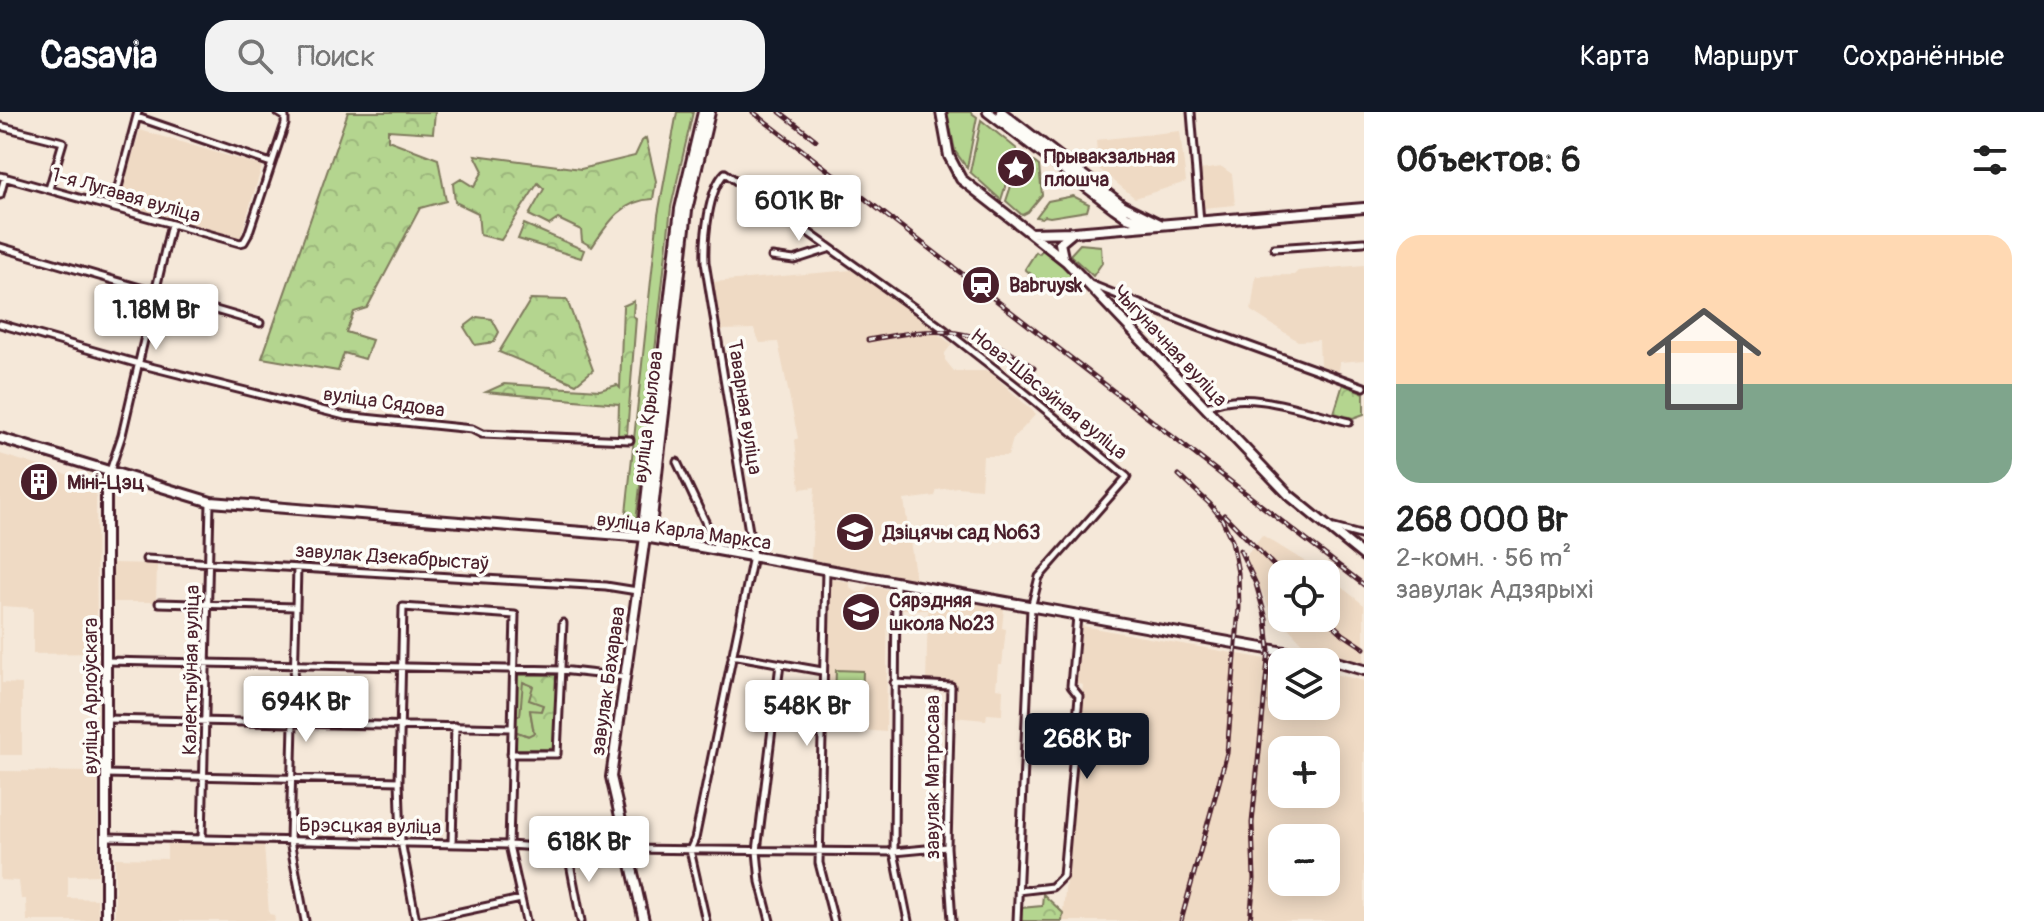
<!DOCTYPE html>
<html lang="ru">
<meta charset="utf-8">
<style>
body{margin:0;font-family:Pangolin,sans-serif;background:#f2f2f2;color:#222;height:100vh;display:flex;flex-direction:column;font-size:30px;white-space:nowrap}
*{box-sizing:border-box;margin:0}
p{font-size:26px;color:#767676}
.icon{flex:none;width:44px;height:44px;fill:none;stroke:currentColor;stroke-width:2;stroke-linecap:round;stroke-linejoin:round}
.map{position:relative;flex:1;overflow:hidden}
.drawer{display:flex;flex-direction:column;background:#fff;width:680px}
.drawer>*{flex:none}
.tools{position:absolute;left:1268px;top:448px;display:grid;gap:16px}
.tools a{display:grid;place-items:center;width:72px;height:72px;border-radius:16px;background:#fff;box-shadow:0 4px 20px #0003;font-size:40px}
.price{position:absolute;translate:-50% -68px;padding:0 18px;border-radius:8px;background:#fff;color:#222;font-size:26px;line-height:52px;filter:drop-shadow(0 2px 4px #0008)}
.price::after{content:'';position:absolute;left:50%;top:48px;width:24px;height:18px;margin-left:-12px;background:inherit;clip-path:polygon(0 0,100% 0,50% 100%)}
.price.current{background:#111827;color:#fff}
ul{padding:0;list-style:none}
li{display:grid;align-content:center;gap:16px;height:424px;padding:0 32px}
li+li{border-top:2px solid #e0e0e0}
li span{display:grid;place-items:center;height:248px;border-radius:24px;color:#555}
li>.icon{margin-inline-start:auto}
span .icon{width:144px;height:144px;fill:#fffc;stroke-width:1}
li b{font-size:34px}
h2{display:flex;justify-content:space-between;align-items:center;height:96px;padding:0 32px;font-size:34px}
header{display:flex;align-items:center;gap:48px;box-sizing:border-box;height:112px;padding:0 40px;background:#111827;color:#fff}
header strong{font-size:38px}
nav{display:flex;gap:44px;margin-inline-start:auto;font-size:28px}
.search{width:560px;height:72px;background:#f2f2f2;display:flex;align-items:center;gap:20px;box-sizing:border-box;padding:0 28px;border-radius:24px;color:#767676;font-size:30px}
main{display:flex;flex:1;min-height:0}
.map>svg:first-child{display:block}
</style>
<header>
<strong>Casavia</strong>
<div class="search"><svg class="icon" aria-label="search" viewBox="0 0 24 24"><circle cx="10" cy="10" r="6"/><path d="M15 15l6 6"/></svg>Поиск</div>
<nav><a>Карта</a><a>Маршрут</a><a>Сохранённые</a></nav>
</header>
<main>
<div class="map">
<svg width="1364" height="809" viewBox="0 0 1364 809">
<defs>
<pattern id="forest-crowns" width="20" height="18" patternUnits="userSpaceOnUse" patternTransform="scale(2)"><rect width="20" height="18" fill="#b4d58f"/><path d="M2 6a3 3 0 1 1 6 0M12 15a3 3 0 1 1 6 0" fill="none" stroke="#9cb67c"/></pattern>
</defs>
<rect width="100%" height="100%" fill="#f5e8d9"/>
<filter id="ink" filterUnits="userSpaceOnUse"><feTurbulence type="fractalNoise" baseFrequency=".0125" numOctaves="2"/><feDisplacementMap in="SourceGraphic" scale="16" xChannelSelector="R" yChannelSelector="G"/><feConvolveMatrix kernelMatrix="1 2 1 2 8 2 1 2 1" color-interpolation-filters="sRGB"/></filter>
<g filter="url(#ink)">
<!-- built -->
<path fill="#efdac4" fill-rule="evenodd" d="M140,18L262,54L240,127L118,91Z
M1180,19L1186,70L1135,86L1098,56L1096,28Z
M1222,55L1232,62L1235,93L1203,96L1200,58Z
M1364,153V248L1340,250L1339,259L1320,255L1319,228L1298,229L1251,199L1256,164L1294,163L1298,159Z
M852,158L937,216L939,223L952,232L945,241V248L954,259H989L1036,302L1013,327L1008,344H983L981,377L957,375L937,378L935,384L904,388L916,469L811,448L815,375L800,377L795,328L798,326L778,230L760,231L754,217L722,218L713,170Z
M0,342L96,371L97,541L33,542V496L2,494V571L22,572V643H0Z
M1262,423L1325,462H1282V506H1326V463L1364,493V553L1308,537L1268,494L1246,444Z
M112,451L157,452L156,490H111Z
M829,466L849,470L851,477L857,480H864L869,474L888,477L886,620L826,615Z
M903,478L1004,496L1002,516L1006,517L1002,553H998L996,576L1003,577L1002,603L987,602L986,608L953,605V572L926,571L928,498L902,497Z
M1082,514L1283,550L1282,594H1326V560L1364,569V809H1062L1077,659L1073,658L1083,573L1076,571ZM1282,638H1326V682H1282ZM1282,726H1326V770H1282Z
M0,659L98,660V763L68,764V786L97,787L99,809H27L26,787H21L19,769L0,768Z
M167,732L264,733L269,802L274,803L275,809H115V746L167,747Z"/>
<!-- grass -->
<path fill="#b4d58f" stroke="#7f7a5d" stroke-width="2" d="M677,0H693L671,95L636,410L633,418L624,420L658,103Z
M947,0H970L977,5L967,56L955,39Z
M981,8L1017,37L1001,88L970,60Z
M1022,41L1039,54L1042,83L1028,100L1022,103L1006,89Z
M1073,84L1089,92L1087,99L1050,105L1045,104L1042,106L1036,105L1048,89Z
M1080,132L1101,134L1102,151L1093,164L1070,143Z
M1043,137L1087,175V177L1053,181L1025,157L1036,140L1039,142Z
M836,558L863,559L861,615L834,614Z
M522,570L533,574L543,593L541,599H530L534,621L529,624L514,619L515,605L520,603Z"/>
<!-- forest -->
<path fill="url(#forest-crowns)" stroke="#7f7a5d" stroke-width="2" d="M348,0H435L433,21L388,18V28L438,47L446,89L420,96L367,196L354,200L346,220L372,228L365,247L344,241L338,259L262,246Z
M646,26L656,69L653,87C622,88 608,111 592,135L582,129L581,118L558,107L549,113L529,103L544,77L538,71L501,128L480,123L478,101L455,90L453,72L461,67L474,75L483,59L475,43L581,57L635,44L642,29Z
M524,112L584,138L581,146L518,127Z
M531,187L567,188L593,258L576,272L499,240Z
M634,189L633,204L636,206L627,322L618,323L619,292L486,280L504,272L600,278L617,273L620,276L623,194Z
M477,205L492,207L499,220L494,230L475,233L464,215Z
M1343,272L1364,281V302L1353,306L1334,301Z
M516,563H557L555,637H514V619L528,624L534,621L530,598L541,599L543,593L529,588L533,574L523,570L520,603L515,605Z
M1043,782L1063,801L1062,809H1020L1021,796L1042,794Z"/>
<g fill="none" stroke-linecap="round" stroke-linejoin="round">
<defs>
<path id="street" d="M1191,0L1200,110
M137,5L271,51
M0,14L63,30L49,77
M0,64L240,131L244,130L248,123L285,12V5L277,0
M0,83L5,65
M113,94L138,0
M0,135L260,211
M1274,136L1364,130
M772,145L794,148L828,137
M1090,172L1195,214L1364,275
M0,212L139,252L345,304L472,317L482,322L630,328
M1207,295C1245,275 1308,300 1349,310
M677,350L718,437
M110,359L122,323L171,112
M1334,416L1364,424
M146,447L606,474L637,479
M297,456L290,729L305,809
M826,458L819,751L834,809
M896,471L894,740L908,809
M159,491L295,495
M732,543L822,559
M106,549L561,558L624,565
M894,571L951,574L947,735L952,809
M106,607L511,616
M511,642H557L563,511
M106,662L399,669
M107,725L509,733L551,736L581,748L602,749L629,743
M202,727L210,391
M452,731L455,614
M629,737L894,740L947,735
M568,741L581,809
M1018,779L1052,775L1063,764L1079,584L1071,574L1077,504
M416,809L401,729L399,669L403,495L515,503L509,733L526,809
M418,809L521,787
M706,809L690,738L695,727L753,444L705,150C704,127 708,78 725,61L945,218L1018,275L1127,365L1039,465L1031,496L1017,809
M770,809L760,770L757,739L780,552"/>
<path id="secondary" d="M941,0L949,44L961,67L1066,149L1289,383L1364,444
M988,0L1114,96L1127,105L1144,111
M1001,0L1122,93L1160,112
M1031,121L1074,120L1364,96
M1063,145L1060,131L1072,121
M0,326L211,390L645,425L1329,548L1364,558
M645,425L651,415L687,98L710,0
M106,809V378L110,359
M644,809L611,665L645,425L643,415L680,97L703,0"/>
</defs>
<!-- street casing -->
<use href="#street" stroke="#4a1f2b" stroke-width="11"/>
<!-- secondary casing -->
<use href="#secondary" stroke="#4a1f2b" stroke-width="14"/>
<!-- street -->
<use href="#street" stroke="#fdfcf7" stroke-width="5"/>
<!-- secondary -->
<use href="#secondary" stroke="#fdfcf7" stroke-width="8"/>
<defs>
<path id="rail" d="M753,0L1364,473
M780,0L816,28
M868,228C940,214 973,213 1034,256
M1179,363L1210,392L1222,407L1232,429L1238,461L1239,496L1227,641L1181,809
M1224,403L1282,462
M1240,438L1256,472L1266,507L1269,538L1252,711L1254,767L1250,809
M1326,506L1343,522L1364,536"/>
</defs>
<!-- rail casing -->
<use href="#rail" stroke="#4a1f2b" stroke-width="5"/>
<!-- rail -->
<use href="#rail" stroke="#fdfcf7" stroke-width="2" stroke-dasharray="6" stroke-linecap="butt"/>
</g>
</g>
<!-- icons -->
<defs>
<symbol id="sight-disc" viewBox="-11 -11 22 22"><circle r="9.5" fill="#4a1f2b" stroke="#fdfcf7"/><path d="M0-6L1.8-2.2L6-1.7L2.9 1.2L3.7 5.4L0 3.3L-3.7 5.4L-2.9 1.2L-6-1.7L-1.8-2.2Z" fill="#fff"/></symbol>
<symbol id="station-disc" viewBox="-11 -11 22 22"><circle r="9.5" fill="#4a1f2b" stroke="#fdfcf7"/><path d="M-3-6H3Q5-6 5-4V2Q5 4 3 4L4.5 6H3L1.5 4h-3L-3 6H-4.5L-3 4Q-5 4-5 2V-4Q-5-6-3-6ZM-3.5-4v3h7v-3ZM-3.5 1v1.5H-2V1ZM2 1v1.5H3.5V1Z" fill="#fff"/></symbol>
<symbol id="building-disc" viewBox="-11 -11 22 22"><circle r="9.5" fill="#4a1f2b" stroke="#fdfcf7"/><path d="M-4-6H4V6H1V3H-1V6H-4ZM-2.5-4.3h1.7v1.8h-1.7ZM.8-4.3h1.7v1.8H.8ZM-2.5-1h1.7V.8h-1.7ZM.8-1h1.7V.8H.8Z" fill="#fff"/></symbol>
<symbol id="school-disc" viewBox="-11 -11 22 22"><circle r="9.5" fill="#4a1f2b" stroke="#fdfcf7"/><path d="M0-5L7-2L0 1L-7-2ZM-4 1L0 2.5L4 1V4Q0 6-4 4Z" fill="#fff"/></symbol>
</defs>
<g fill-rule="evenodd">
<use href="#sight-disc" x="994" y="34" width="44" height="44"/>
<use href="#station-disc" x="959" y="151" width="44" height="44"/>
<use href="#building-disc" x="17" y="348" width="44" height="44"/>
<use href="#school-disc" x="833" y="398" width="44" height="44"/>
<use href="#school-disc" x="839" y="478" width="44" height="44"/>
</g>
<g text-anchor="middle" dominant-baseline="central" stroke-width="7" stroke-linejoin="round" paint-order="stroke">
<!-- poi labels -->
<g font-size="20" font-weight="bold" fill="#4a1f2b" stroke="#fdfcf7" text-anchor="start">
<text x="1044" y="44">Прывакзальная<tspan x="1044" dy="23">плошча</tspan></text>
<text x="1009" y="173">Babruysk</text>
<text x="67" y="370">Міні-Цэц</text>
<text x="883" y="420">Дзіцячы сад №63</text>
<text x="889" y="488">Сярэдняя<tspan x="889" dy="23">школа №23</tspan></text>
</g>
<!-- street labels -->
<g font-size="20" fill="#4a1f2b" stroke="#fdfcf7">
<text transform="translate(126 83) rotate(16)">1-я Лугавая вуліца</text>
<text transform="translate(1170 234) rotate(47)">Чыгуначная вуліца</text>
<text transform="translate(1049 282) rotate(39)">Нова-Шасэйная вуліца</text>
<text transform="translate(384 290) rotate(8)">вуліца Сядова</text>
<text transform="translate(745 295) rotate(81)">Таварная вуліца</text>
<text transform="translate(648 305) rotate(-83)">вуліца Крылова</text>
<text transform="translate(684 419) rotate(8)">вуліца Карла Маркса</text>
<text transform="translate(392 445) rotate(4)">завулак Дзекабрыстаў</text>
<text transform="translate(191 558) rotate(-89)">Калектыўная вуліца</text>
<text transform="translate(608 569) rotate(-82)">завулак Бахарава</text>
<text transform="translate(90 584) rotate(-90)">вуліца Арлоўскага</text>
<text transform="translate(932 665) rotate(-90)">завулак Матросава</text>
<text transform="translate(370 714) rotate(1)">Брэсцкая вуліца</text>
</g>
</g>
</svg>
<div class="tools">
<a><svg class="icon" aria-label="locate" viewBox="0 0 24 24"><circle cx="12" cy="12" r="6"/><path d="M12 2v4M12 18v4M2 12h4M18 12h4"/></svg></a>
<a><svg class="icon" aria-label="layers" viewBox="0 0 24 24"><path d="M12 4l9 5-9 5-9-5zM3 14l9 5 9-5"/></svg></a>
<a>+</a>
<a>−</a>
</div>
<b class="price" style="left:799px;top:131px">601K Br</b>
<b class="price" style="left:156px;top:240px">1.18M Br</b>
<b class="price" style="left:306px;top:632px">694K Br</b>
<b class="price" style="left:807px;top:636px">548K Br</b>
<b class="price current" style="left:1087px;top:669px">268K Br</b>
<b class="price" style="left:589px;top:772px">618K Br</b>
</div>
<section class="drawer">
<h2>Объектов: 6<svg class="icon" aria-label="filters" viewBox="0 0 24 24"><path d="M4 7h16M4 17h16"/><circle cx="9" cy="7" r="2"/><circle cx="15" cy="17" r="2"/></svg></h2>
<ul>
<li><span style="background:linear-gradient(#ffd9b3 60%,#7fa58c 0)"><svg class="icon" aria-label="home" viewBox="0 0 24 24"><path d="M3 11l9-7 9 7M6 9v11h12V9"/></svg></span><div><b>268 000 Br</b><p>2-комн. · 56 m²</p><p>завулак Адзярыхі</p></div></li>
</ul>
</section>
</main>
